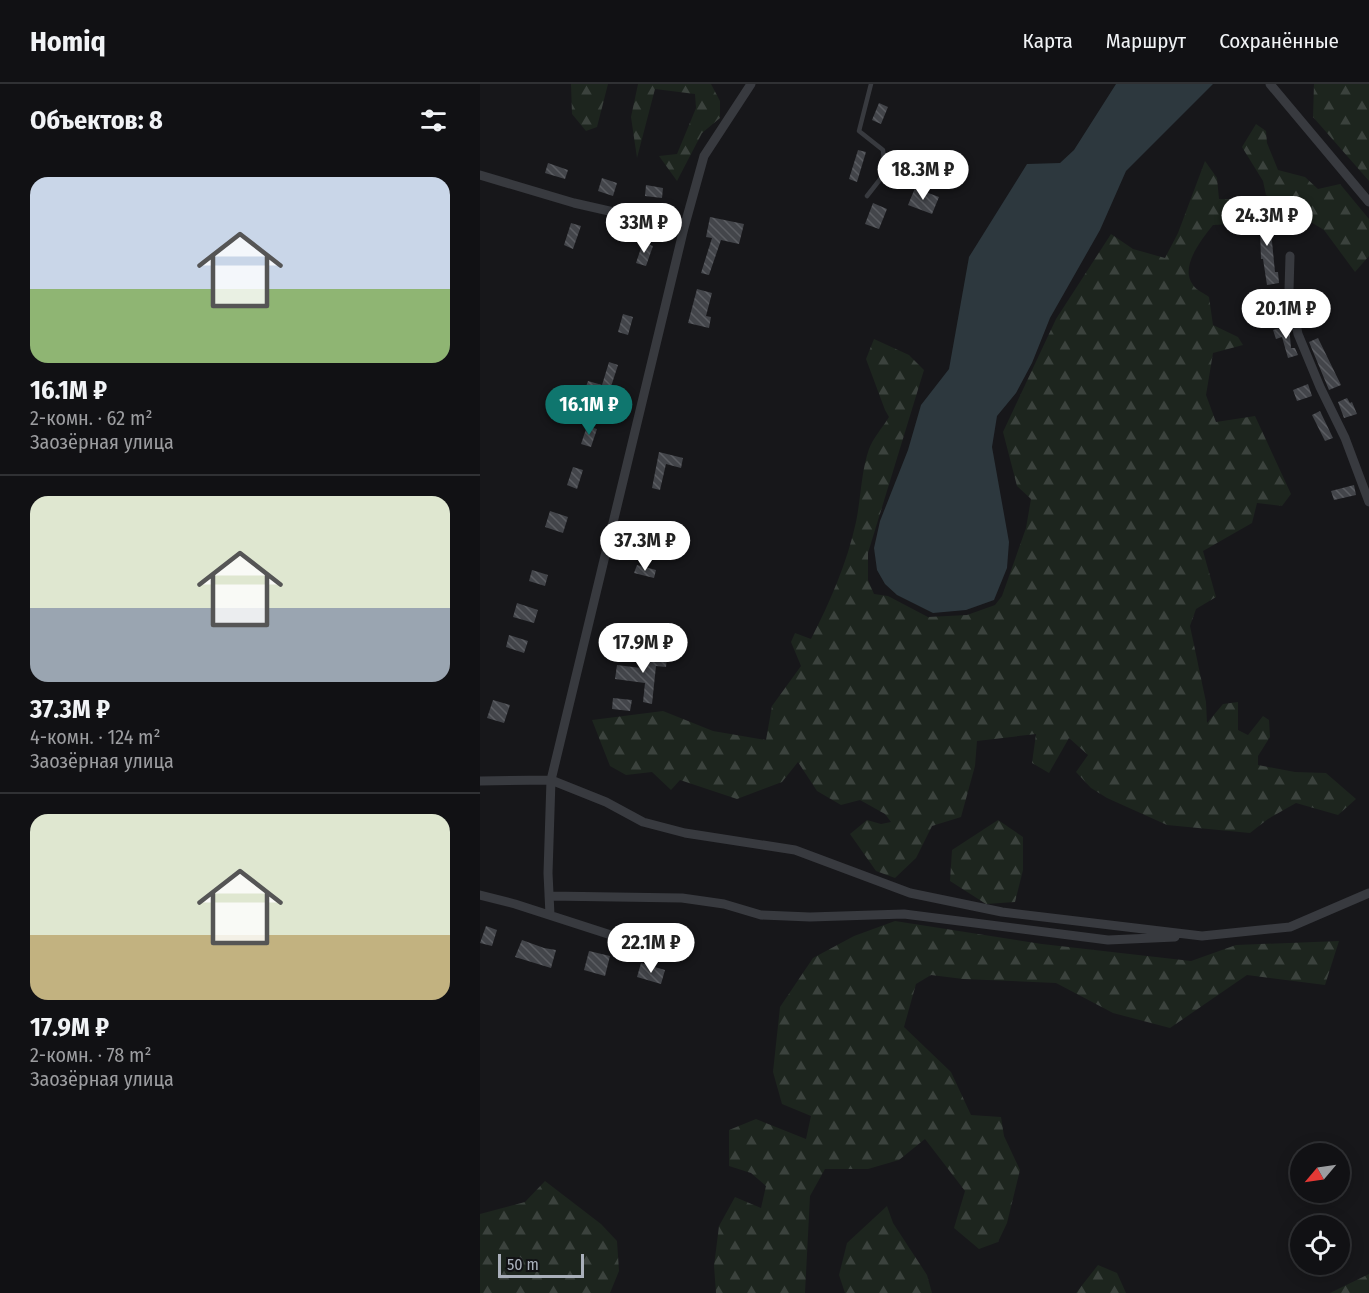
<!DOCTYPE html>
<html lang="ru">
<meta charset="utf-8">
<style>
body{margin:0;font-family:"Fira Sans Condensed",sans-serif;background:#1e1f22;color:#f1f3f6;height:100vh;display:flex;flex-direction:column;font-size:22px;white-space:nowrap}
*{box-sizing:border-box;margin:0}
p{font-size:20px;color:#9c9da0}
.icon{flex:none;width:33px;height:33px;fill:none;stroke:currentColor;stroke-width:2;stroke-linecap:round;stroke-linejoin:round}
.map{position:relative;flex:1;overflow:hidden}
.drawer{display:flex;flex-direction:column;background:#111114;width:480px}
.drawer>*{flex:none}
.needle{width:39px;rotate:241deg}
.controls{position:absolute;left:810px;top:1059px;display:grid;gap:12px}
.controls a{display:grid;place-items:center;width:60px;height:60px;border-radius:50%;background:#111114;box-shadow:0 3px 15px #0003,0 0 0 2px #303134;font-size:30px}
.scale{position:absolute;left:18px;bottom:15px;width:86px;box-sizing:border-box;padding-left:6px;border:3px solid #a9afba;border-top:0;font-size:16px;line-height:21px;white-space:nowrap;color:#a9afba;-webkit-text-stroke:4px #121215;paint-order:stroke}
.price{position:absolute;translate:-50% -51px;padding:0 14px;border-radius:21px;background:#fff;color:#222;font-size:20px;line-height:39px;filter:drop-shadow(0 2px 3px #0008)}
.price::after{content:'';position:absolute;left:50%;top:36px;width:18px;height:14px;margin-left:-9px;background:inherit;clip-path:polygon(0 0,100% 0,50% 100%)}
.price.on{background:#0f766e;color:#fff}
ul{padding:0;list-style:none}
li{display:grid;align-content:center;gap:12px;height:318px;padding:0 30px}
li+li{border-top:2px solid #303134}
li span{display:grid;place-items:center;height:186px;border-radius:18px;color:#555}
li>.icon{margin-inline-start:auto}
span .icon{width:108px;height:108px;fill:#fffc;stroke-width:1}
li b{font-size:26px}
h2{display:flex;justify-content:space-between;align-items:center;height:72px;padding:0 30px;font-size:26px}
header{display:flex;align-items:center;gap:36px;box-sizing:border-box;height:84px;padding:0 30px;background:#111114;border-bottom:2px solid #303134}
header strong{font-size:28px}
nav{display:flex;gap:33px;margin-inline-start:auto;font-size:21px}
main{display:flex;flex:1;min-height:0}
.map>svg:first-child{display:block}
</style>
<header>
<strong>Homiq</strong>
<nav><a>Карта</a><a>Маршрут</a><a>Сохранённые</a></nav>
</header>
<main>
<section class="drawer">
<h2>Объектов: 8<svg class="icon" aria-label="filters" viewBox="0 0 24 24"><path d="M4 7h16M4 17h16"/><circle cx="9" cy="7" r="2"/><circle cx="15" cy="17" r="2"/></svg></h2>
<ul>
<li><span style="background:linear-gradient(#c9d6e8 60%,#8fb573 0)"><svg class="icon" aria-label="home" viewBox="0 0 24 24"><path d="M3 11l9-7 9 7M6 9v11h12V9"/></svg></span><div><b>16.1M ₽</b><p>2-комн. · 62 m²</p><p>Заозёрная улица</p></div></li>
<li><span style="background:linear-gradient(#dfe7d0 60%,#9aa5b1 0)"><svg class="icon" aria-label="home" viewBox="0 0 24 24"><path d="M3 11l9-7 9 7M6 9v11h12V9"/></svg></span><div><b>37.3M ₽</b><p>4-комн. · 124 m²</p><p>Заозёрная улица</p></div></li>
<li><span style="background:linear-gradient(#dfe7d0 65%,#c2b280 0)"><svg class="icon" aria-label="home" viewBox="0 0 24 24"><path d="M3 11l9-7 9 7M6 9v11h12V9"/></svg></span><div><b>17.9M ₽</b><p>2-комн. · 78 m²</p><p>Заозёрная улица</p></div></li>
</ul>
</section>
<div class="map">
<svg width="889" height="1209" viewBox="0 0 889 1209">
<defs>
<pattern id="forest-firs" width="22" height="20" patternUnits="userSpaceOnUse" patternTransform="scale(1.5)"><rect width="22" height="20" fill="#1d251e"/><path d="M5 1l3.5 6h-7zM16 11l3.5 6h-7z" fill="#3b423d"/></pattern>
<pattern id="building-back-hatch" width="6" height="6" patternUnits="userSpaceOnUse" patternTransform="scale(1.5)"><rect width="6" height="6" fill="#43454a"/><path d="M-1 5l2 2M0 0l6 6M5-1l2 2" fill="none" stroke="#5b5d62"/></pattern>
</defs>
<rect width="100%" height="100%" fill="#17171a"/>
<!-- forest -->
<path fill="url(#forest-firs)" d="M91,0H128L117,43L106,47L92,30Z
M158,0H231L240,17V34L222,49L197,97L179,72L197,70L216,24L215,10L175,5L157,74L151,33Z
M834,0H889V97L833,33Z
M776,40L786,47L787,59L798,86L825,93L838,105L860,100L889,135V172L875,188L844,146L786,111L783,97L762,63Z
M725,77L737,94L739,115L768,116L770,139L733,141C722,155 699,183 713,201C716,206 724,209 729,213L733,241L758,253L763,261L733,269L726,311L736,338L775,332L811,410L802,422L777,419L772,439L723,467L736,513L716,525L710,542L726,618L727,639L743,620L758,618V646L768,651L783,632L789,636L790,653L778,672V681L815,688L846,689L876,715L858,731L816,719L788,735L770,749L687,741L627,714L611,704L596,688L608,671L589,654L569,689L552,679L556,650L497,657L495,682L481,733L452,742L436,774L415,794L396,787L370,750L387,736L401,740L411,738L405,730L380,716L361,721L337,707L318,678L302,698L257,715L200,696L191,706L172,688L146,691L130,682L112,636L183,627L233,647L286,656L292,622L321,582L311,558L315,549L331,555C350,518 367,479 376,438C381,414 381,388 389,365C393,354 403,343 409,333L405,326L386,275L394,255L429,271L444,286L388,469V496L394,510L408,512L448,533L487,531L515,521L522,512L546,444L551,415L537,402L523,348L576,235L631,150L653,165L685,174L698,149Z
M518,736L543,753V786L535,818L506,820L470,797L472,766Z
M415,837L562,860L711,877L756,861L859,857L845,901L767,891L690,944L633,929L576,899L483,895L451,891L436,900L424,943L471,988L491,1031L521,1033L524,1052L540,1086L527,1139L518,1158L499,1165L474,1144L485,1107L445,1055L419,1076L388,1085H345L330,1112L325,1209H236L234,1182L239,1142L255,1113L281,1124L286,1102L271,1089L249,1082V1046L276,1035L326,1055L331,1032L302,1020L293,988L300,923L333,874L374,852Z
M65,1097L121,1140L137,1157L139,1187L130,1209H0V1130L45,1118Z
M407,1122L413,1139L447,1191L452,1209H365L359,1191L367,1159Z
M618,1181L637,1189L646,1209H596Z
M889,1190V1209H850Z"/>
<!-- water -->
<path fill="#2d383e" d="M636,0H733L646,87L620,146L570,234L552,279L536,309L517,332L512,363L529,458L527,484L514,516L486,526L453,529L417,511L405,500L397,486L394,464L400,437L428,366L441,321L469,285L489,173L547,80L580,79L594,66Z"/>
<!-- building -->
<path fill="url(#building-back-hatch)" d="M399,19L408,23L401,40L392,36Z
M378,66L386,68L377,98L369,95Z
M68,79L88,86L85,95L65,89Z
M122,94L137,99L133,112L118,107Z
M166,101L183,104L182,114L165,112Z
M435,104L459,113L452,130L428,121Z
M393,119L407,125L399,145L385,140Z
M789,127L795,188H798L799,199L787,201L783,175H781L780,145H777L776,128Z
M230,133L264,140L259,160L241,156L229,191L221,189L232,154L226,153Z
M91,139L101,142L93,165L84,161Z
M163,158L173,162L166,182L156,179Z
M217,205L232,209L226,232L231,233L229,244L208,239Z
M143,230L153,233L148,251L138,248Z
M809,241L811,264H815L818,271L808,274L802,253L796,255L793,246Z
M838,254L861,301L849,306L829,258Z
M129,278L138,281L127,315L104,308L108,297L122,301Z
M828,300L832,312L817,317L813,306Z
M867,314L870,319L872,318L877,330L864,334L858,318Z
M840,327L853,354L845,357L832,331Z
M107,342L117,345L111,363L101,360Z
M179,368L203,374L201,384L186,380L180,406L172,404Z
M93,383L103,386L97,405L87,401Z
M874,401L876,411L854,416L851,407Z
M70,427L88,433L83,449L65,443Z
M157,481L176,486L174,494L154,489Z
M52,486L68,491L65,502L49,497Z
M37,519L58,526L54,539L33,533Z
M29,551L48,557L44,569L26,563Z
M163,570L187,574L186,583L176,582L172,620L163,618L165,599L135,595L137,581L161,584Z
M133,614L152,616L150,627L132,625Z
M13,616L30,621L24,639L7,634Z
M6,842L17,846L12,862L0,859Z
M42,856L64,864L76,866L71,884L35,873Z
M109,867L130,872L125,892L104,886Z
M161,879L185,886L181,900L157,893Z"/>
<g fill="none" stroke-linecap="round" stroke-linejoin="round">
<!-- service -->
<path stroke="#383a3f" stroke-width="4.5" d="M387,112L405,89L403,66L379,47L391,0"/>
<!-- minor -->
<path stroke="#383a3f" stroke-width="9" d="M790,0L889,118
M0,91L94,119L204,144
M810,172L809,206L818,250L840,303L865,354L889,418
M0,697L71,696L126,718L163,738L205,749L315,766L430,809L522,828L722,852L810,843L889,809
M0,811L35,820L165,862
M69,812L202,814L244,820L281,831L330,833L424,830L628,856L695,853
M70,831L68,789L71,696L204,144L224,72L271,0"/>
</g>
</svg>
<div class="controls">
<a><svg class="needle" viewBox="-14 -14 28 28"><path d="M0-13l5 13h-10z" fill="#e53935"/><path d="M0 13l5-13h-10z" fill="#9c9da0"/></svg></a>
<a><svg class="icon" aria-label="locate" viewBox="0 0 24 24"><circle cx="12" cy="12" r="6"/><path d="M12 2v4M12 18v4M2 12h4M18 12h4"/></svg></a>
</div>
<div class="scale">50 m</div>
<b class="price" style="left:443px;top:117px">18.3M ₽</b>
<b class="price" style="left:787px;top:163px">24.3M ₽</b>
<b class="price" style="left:164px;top:170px">33M ₽</b>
<b class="price" style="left:806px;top:256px">20.1M ₽</b>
<b class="price on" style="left:109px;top:352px">16.1M ₽</b>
<b class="price" style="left:165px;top:488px">37.3M ₽</b>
<b class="price" style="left:163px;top:590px">17.9M ₽</b>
<b class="price" style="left:171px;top:890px">22.1M ₽</b>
</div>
</main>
